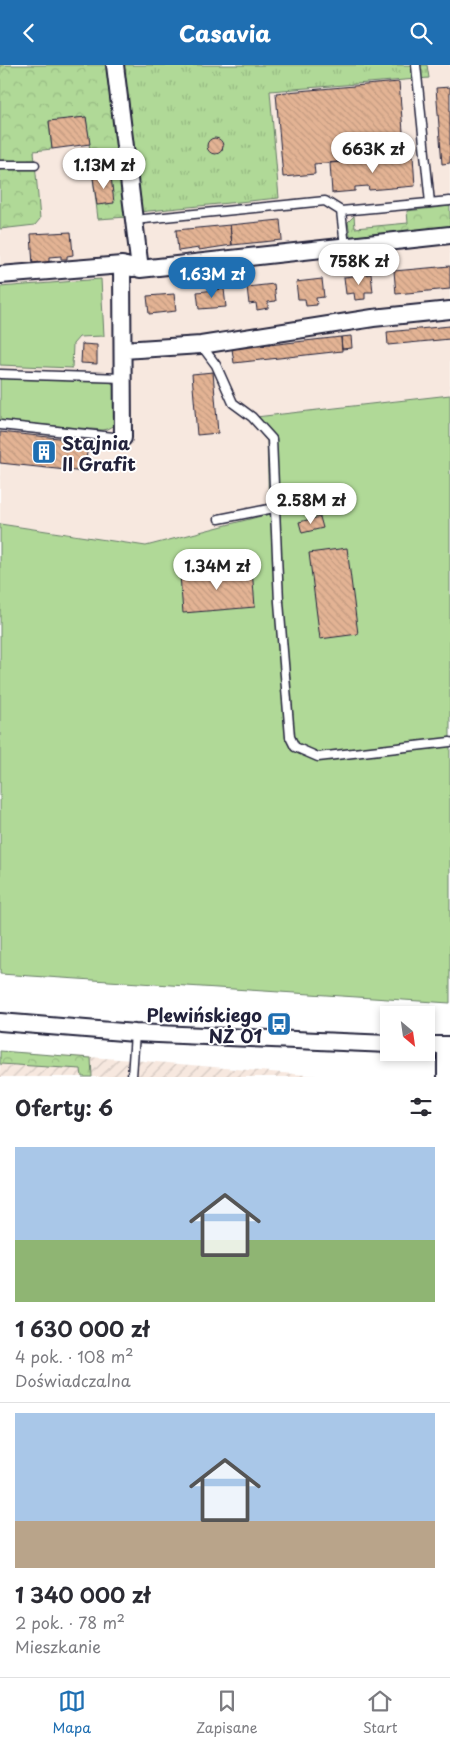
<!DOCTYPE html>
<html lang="pl">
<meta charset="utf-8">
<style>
body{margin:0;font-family:"Playpen Sans",sans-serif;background:#f2f2f3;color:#2b2b33;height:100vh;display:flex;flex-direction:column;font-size:19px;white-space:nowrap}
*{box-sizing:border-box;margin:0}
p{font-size:16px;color:#7c7c81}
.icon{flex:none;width:28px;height:28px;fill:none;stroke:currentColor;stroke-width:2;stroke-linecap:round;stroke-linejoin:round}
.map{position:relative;height:1012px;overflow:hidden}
.drawer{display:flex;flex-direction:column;background:#fff;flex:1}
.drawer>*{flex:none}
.needle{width:32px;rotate:151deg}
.fabs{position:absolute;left:380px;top:941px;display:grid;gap:10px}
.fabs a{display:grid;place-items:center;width:55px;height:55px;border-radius:0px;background:#fff;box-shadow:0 2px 8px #0003;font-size:25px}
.price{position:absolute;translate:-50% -42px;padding:0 11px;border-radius:18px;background:#fff;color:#222;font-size:16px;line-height:32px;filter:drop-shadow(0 1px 2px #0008)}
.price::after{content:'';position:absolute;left:50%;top:30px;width:15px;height:11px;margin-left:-8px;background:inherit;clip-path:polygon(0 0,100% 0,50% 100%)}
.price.active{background:#1f6fb2;color:#fff}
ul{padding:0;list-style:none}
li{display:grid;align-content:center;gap:10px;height:265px;padding:0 15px}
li+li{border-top:1px solid #e1e1e2}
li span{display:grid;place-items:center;height:155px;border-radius:0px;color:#555}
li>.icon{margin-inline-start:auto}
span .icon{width:90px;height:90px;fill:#fffc;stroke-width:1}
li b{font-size:21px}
h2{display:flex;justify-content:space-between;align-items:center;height:60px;padding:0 15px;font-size:21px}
header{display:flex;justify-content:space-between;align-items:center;height:65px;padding:0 15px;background:#1f6fb2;color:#fff;font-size:22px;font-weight:800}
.dock{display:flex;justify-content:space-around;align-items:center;height:70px;border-top:1px solid #e1e1e2;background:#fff;font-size:14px;color:#7c7c81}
.dock a{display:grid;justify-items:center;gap:2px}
.dock .active{color:#1f6fb2}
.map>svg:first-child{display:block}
</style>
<header><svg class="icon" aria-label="back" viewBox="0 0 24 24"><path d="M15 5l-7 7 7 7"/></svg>Casavia<svg class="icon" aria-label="search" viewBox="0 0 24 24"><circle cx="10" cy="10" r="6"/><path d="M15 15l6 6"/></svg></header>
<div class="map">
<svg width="450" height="1012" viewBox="0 0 450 1012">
<defs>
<pattern id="industrial-furrows" width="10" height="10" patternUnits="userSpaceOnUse" patternTransform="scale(1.25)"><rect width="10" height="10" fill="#f7e8df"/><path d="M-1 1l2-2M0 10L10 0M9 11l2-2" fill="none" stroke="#d3c7c0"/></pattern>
<pattern id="forest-crowns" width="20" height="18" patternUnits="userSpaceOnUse" patternTransform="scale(1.25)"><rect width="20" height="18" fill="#b0d997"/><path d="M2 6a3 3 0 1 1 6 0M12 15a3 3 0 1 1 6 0" fill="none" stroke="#97ba83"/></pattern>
<pattern id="park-tufts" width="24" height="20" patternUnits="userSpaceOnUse" patternTransform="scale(1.25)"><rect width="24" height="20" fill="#b0d997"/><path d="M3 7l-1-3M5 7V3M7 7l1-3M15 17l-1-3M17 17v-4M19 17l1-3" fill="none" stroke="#97ba83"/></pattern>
<pattern id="building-back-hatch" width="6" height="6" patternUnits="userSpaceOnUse" patternTransform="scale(1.25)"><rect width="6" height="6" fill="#e3b394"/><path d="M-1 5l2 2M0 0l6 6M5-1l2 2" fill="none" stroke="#c29a80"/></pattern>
</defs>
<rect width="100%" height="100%" fill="#fff"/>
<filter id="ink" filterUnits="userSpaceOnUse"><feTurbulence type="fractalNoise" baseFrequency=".02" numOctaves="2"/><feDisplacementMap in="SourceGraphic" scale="10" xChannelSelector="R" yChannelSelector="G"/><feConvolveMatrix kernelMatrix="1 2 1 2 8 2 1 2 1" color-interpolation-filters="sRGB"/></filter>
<g filter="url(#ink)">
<!-- built -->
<path fill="#f7e8df" d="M0,0H450V330L248,353L267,376L270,449L146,481L0,459Z"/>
<!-- industrial -->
<path fill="url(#industrial-furrows)" d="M0,986L133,995L328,1012H0Z"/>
<!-- forest -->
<path fill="url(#forest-crowns)" stroke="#697e69" d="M0,0H108L127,152L98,154L86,52L49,57L52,84L34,86L40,154L35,160L0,164Z
M450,141V165L351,176L348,157L354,151L355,163L408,158L407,146Z
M0,986L91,993L92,1012H82L81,1004L0,999Z"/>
<!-- park -->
<path fill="url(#park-tufts)" stroke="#697e69" d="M122,0H427L429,13L270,26L279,133L139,147Z"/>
<!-- garden -->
<path fill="#b0d997" stroke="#697e69" d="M101,214L104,271L79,272L73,279L72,303L0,300V222Z
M0,312L109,316L115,321V360L108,364L103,365L0,356Z
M450,330V938L0,909V459L146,481L269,449L267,376L247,353Z"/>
<!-- building -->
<path fill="url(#building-back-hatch)" stroke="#22223b" d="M399,17L405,91L314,99L315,109L283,112L276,28Z
M450,22V98L442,99L436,23Z
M86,52L90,79L52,84L49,56Z
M207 81a8 8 0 1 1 16 0a8 8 0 1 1-16 0Z
M413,91L415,121L369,125L368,121L355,122V126L332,128L330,98Z
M111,111L114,138L97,140L93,113Z
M280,155L282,175L232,180L230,160Z
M230,160L232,180L199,185V183L178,186L176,165Z
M71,167L73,190L67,191V194H61V191L49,192V200L33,201L31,169Z
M450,201V224L396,229L394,206Z
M371,209L373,227H365V234L355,235L354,228L346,229L344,212Z
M322,214L324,232L316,233L317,240L306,241L305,234H298L296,217Z
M274,219L276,236L268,237V243L257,245L256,238L249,239L247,222Z
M224,224L226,242L199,244L197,227Z
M174,229L176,246L149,249L147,231Z
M450,261V274L388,280L387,267Z
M351,271L352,283L342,284L341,272Z
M341,272L342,286L234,298L232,284Z
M82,279L97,280V299L81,298Z
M213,307L218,368L197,370L192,309Z
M0,367L88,376L85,407L0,398Z
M320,452L323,463L302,468L299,457Z
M347,483L358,569L320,574L309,488Z
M252,504L255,542L183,548L180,510Z"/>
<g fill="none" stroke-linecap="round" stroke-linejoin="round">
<defs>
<path id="lane" d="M416,0L430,138
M0,100H35
M134,155L325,136L341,146
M345,181L341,146L450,136
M201,280L216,300L233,338L252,352L272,374L279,537L290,672L295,682L318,692L450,677
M0,309L123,313
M0,360L123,373
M219,454L274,443
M132,1012L135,968"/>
<path id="street" d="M115,0L140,204L450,170
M122,200L123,373
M0,210L122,200L133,203
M123,285L201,280L373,253L450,245
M0,957L135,968L389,979
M426,980H450
M446,980V1012"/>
</defs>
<!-- lane casing -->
<use href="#lane" stroke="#22223b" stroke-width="11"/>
<!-- street casing -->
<use href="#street" stroke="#22223b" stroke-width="20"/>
<!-- lane -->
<use href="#lane" stroke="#fff" stroke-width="8"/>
<!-- street -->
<use href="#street" stroke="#fff" stroke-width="16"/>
</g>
</g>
<!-- icons -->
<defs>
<symbol id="building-square" viewBox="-11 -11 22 22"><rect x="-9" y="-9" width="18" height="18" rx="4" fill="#1f6fb2" stroke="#fff"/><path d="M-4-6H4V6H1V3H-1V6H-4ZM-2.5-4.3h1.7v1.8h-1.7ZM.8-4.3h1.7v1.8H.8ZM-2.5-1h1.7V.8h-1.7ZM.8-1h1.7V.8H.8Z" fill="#fff"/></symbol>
<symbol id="bus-square" viewBox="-11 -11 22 22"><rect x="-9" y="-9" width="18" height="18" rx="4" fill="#1f6fb2" stroke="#fff"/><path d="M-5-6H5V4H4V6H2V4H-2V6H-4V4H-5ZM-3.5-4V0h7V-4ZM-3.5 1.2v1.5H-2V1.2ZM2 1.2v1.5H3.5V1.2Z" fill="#fff"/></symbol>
</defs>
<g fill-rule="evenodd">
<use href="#building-square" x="30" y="373" width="28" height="28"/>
<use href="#bus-square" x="265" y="945" width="28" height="28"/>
</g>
<g text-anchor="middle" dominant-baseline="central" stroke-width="4" stroke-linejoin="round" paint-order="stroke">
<!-- poi labels -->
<g font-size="18" font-weight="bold" fill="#22223b" stroke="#fff" text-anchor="start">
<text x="62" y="377">Stajnia<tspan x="62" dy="21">II Grafit</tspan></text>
<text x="262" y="949" text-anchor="end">Plewińskiego<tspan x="262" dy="21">NŻ 01</tspan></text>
</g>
</g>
</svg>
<div class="fabs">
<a><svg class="needle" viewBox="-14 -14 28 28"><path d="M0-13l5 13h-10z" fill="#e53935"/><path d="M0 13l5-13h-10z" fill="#7c7c81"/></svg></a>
</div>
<b class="price" style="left:373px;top:109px">663K zł</b>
<b class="price" style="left:104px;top:125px">1.13M zł</b>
<b class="price" style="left:359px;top:221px">758K zł</b>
<b class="price active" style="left:212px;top:234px">1.63M zł</b>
<b class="price" style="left:311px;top:460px">2.58M zł</b>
<b class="price" style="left:217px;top:526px">1.34M zł</b>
</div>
<section class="drawer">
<h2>Oferty: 6<svg class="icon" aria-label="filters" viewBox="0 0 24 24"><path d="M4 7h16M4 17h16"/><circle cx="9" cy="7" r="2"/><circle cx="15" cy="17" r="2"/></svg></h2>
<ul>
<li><span style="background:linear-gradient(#a9c7e8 60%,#8fb573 0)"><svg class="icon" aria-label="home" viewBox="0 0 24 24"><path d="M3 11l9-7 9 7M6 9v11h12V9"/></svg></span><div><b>1 630 000 zł</b><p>4 pok. · 108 m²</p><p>Doświadczalna</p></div></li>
<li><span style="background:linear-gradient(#a9c7e8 70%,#b9a48a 0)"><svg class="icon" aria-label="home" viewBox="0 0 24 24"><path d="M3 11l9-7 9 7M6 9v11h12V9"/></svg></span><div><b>1 340 000 zł</b><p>2 pok. · 78 m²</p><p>Mieszkanie</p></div></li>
</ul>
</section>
<nav class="dock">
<a class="active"><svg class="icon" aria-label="map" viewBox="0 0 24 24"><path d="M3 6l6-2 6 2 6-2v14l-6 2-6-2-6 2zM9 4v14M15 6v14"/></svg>Mapa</a>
<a><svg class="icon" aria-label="saved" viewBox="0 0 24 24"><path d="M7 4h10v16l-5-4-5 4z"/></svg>Zapisane</a>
<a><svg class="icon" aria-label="home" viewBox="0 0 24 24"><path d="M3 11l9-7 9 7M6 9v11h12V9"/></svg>Start</a>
</nav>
